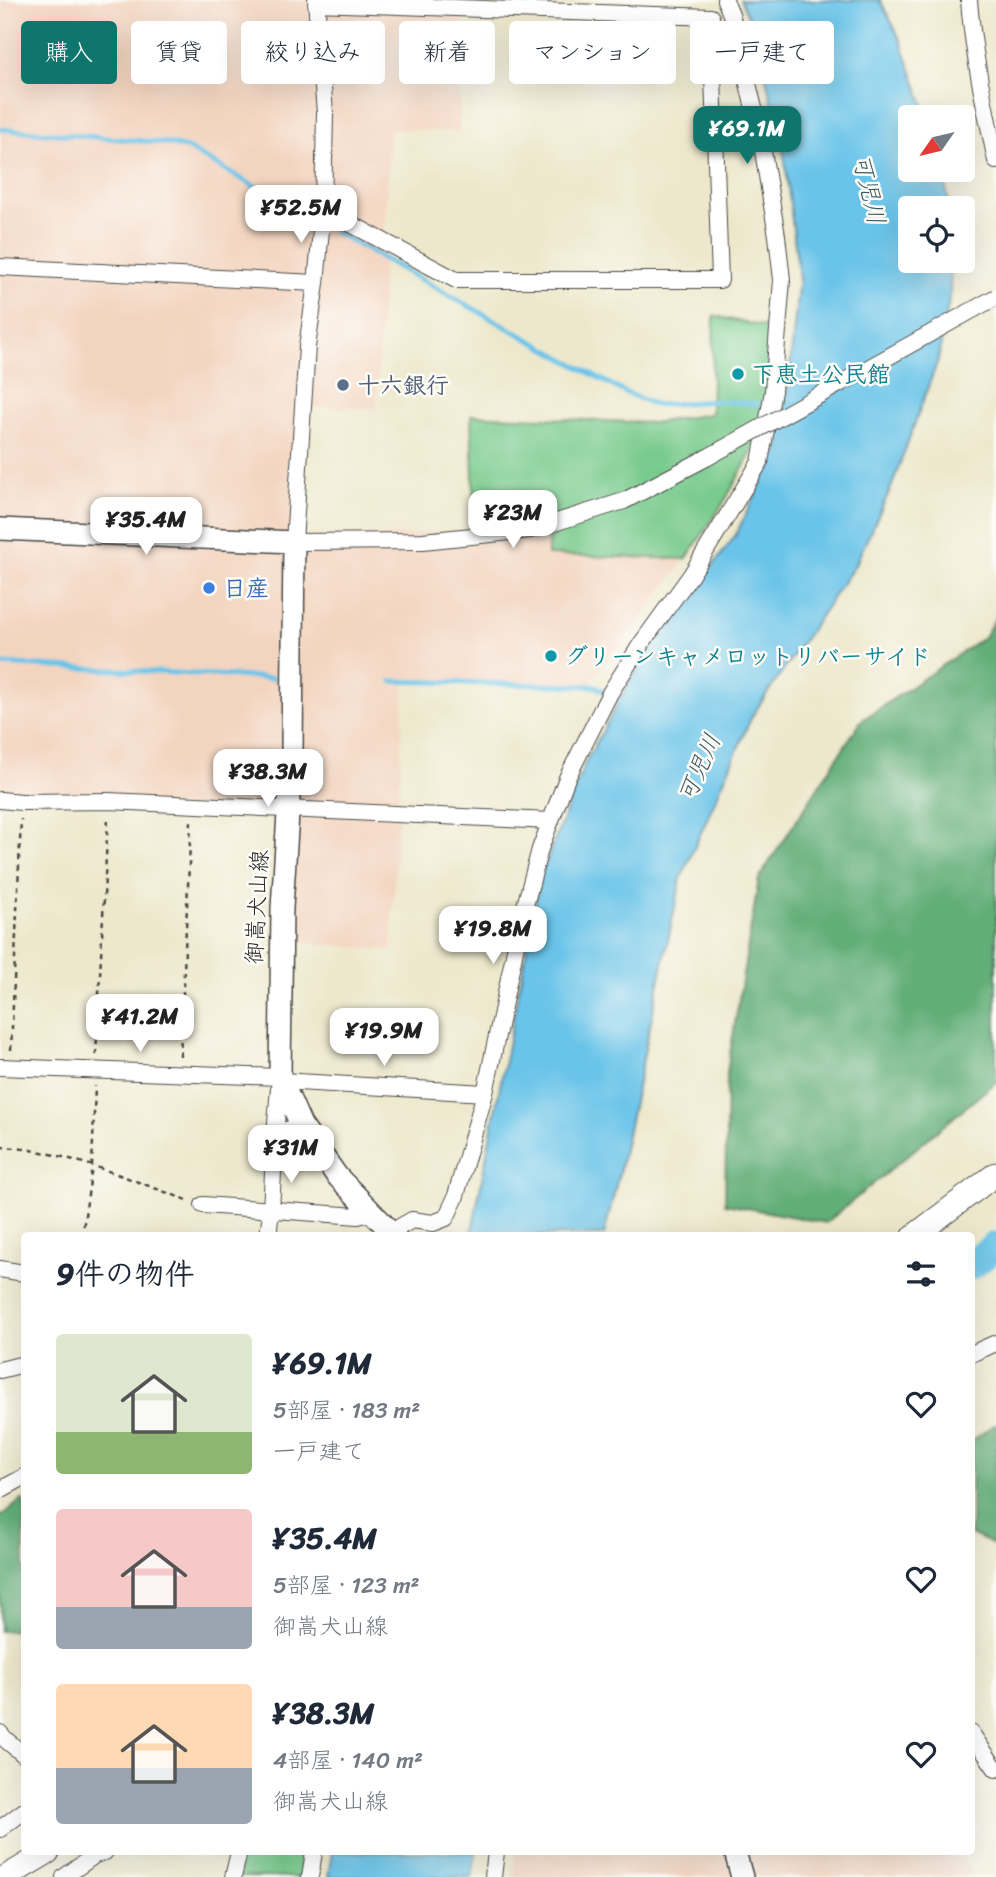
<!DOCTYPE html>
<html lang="ja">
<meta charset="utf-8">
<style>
body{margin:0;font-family:Sriracha,"Klee One",sans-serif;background:#f6f6f7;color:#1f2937;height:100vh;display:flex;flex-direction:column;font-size:26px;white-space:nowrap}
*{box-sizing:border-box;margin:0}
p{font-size:23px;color:#747a83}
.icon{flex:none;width:38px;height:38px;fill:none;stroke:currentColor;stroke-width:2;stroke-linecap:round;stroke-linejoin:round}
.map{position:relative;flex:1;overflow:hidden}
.details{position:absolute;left:21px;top:1232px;width:954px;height:623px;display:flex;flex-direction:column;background:#fff;border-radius:7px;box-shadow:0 7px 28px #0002}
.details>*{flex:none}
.hud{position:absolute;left:21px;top:21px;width:956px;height:63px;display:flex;gap:14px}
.needle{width:46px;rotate:236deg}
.tools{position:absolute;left:898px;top:105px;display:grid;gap:14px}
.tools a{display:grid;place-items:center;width:77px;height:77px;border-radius:7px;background:#fff;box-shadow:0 7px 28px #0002;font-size:35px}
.price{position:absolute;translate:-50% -60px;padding:0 16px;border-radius:14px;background:#fff;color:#222;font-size:23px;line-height:46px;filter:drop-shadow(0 2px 4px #0008)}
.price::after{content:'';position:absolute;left:50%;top:42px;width:21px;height:16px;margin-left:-10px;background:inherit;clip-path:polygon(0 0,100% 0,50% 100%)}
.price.on{background:#0f766e;color:#fff}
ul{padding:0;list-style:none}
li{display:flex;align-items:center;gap:21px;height:175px;padding:0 35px}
li span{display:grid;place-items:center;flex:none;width:196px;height:140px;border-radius:7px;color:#555}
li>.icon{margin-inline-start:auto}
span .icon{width:84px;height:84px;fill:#fffc;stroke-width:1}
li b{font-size:30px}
h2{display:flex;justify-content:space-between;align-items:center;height:84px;padding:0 35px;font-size:30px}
.tag{padding:0 24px;border-radius:7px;background:#fff;box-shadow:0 7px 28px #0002;font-size:24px;line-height:63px}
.tag.on{background:#0f766e;color:#fff}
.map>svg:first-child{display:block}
</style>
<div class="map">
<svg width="996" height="1877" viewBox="0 0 996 1877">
<rect width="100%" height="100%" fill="#fdfcf7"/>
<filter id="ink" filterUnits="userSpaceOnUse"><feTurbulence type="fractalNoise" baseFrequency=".0143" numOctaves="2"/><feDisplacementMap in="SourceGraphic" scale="14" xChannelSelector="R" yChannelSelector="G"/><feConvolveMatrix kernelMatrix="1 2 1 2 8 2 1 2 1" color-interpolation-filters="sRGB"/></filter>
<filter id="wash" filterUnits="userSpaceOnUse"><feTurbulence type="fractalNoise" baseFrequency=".00686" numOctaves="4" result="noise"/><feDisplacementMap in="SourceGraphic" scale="28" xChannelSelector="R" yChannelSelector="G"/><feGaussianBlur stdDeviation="1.57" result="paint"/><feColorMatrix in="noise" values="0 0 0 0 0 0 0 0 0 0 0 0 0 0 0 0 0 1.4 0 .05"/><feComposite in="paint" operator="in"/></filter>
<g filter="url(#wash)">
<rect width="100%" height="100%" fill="#ede8cc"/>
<!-- built -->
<path fill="#f3d4bf" d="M0,0H463L459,132L390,129L376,408L303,407L294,542L548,525V555L686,559L588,686L405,678L391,950L281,941L289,809L0,800Z
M516,1852H964L970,1877H512Z"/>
<!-- green -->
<path fill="#78ca8d" stroke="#527a5c" stroke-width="2" d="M714,316L779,330L768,422L726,499L686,559L548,555V526L475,536L471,415L653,423L711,414Z
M239,1852H314L310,1877H233Z"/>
<!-- forest -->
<path fill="#62ae78" stroke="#466c52" stroke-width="2" d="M996,617V1082L826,1223L725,1204L727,1072L759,878L861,721L984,637Z
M996,1424V1546L971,1534V1441Z
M22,1500L24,1501V1630L0,1631V1517Z"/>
<!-- water -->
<path fill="#6bc4e9" stroke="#4b788a" stroke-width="2" d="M740,0H880L900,39L928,117H910V170H942L950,208H910V261H951L950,294L938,360L891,488L855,565L752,716L681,878L619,1173L604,1235L471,1236L541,875L586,761L641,662L735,536L779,448L790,367L799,278L784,154L755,31Z
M332,1852H476L472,1877H328Z"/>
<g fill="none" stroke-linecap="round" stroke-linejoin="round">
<!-- stream -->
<path stroke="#6bc4e9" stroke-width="5" d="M0,129L166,143L187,148L307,216
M335,232L626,393L656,405L714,401L792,406
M0,664L273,678
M392,681L595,686L624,703"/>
<!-- river -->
<path stroke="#6bc4e9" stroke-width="30" d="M971,1265L996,1246"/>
</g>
</g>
<g filter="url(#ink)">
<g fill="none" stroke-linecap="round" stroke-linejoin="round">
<defs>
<path id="minor" d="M316,0L325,113L323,209L316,283L307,347L294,542L423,541L531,530L624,501L708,457
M969,0C973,54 985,107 996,161
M316,3L711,17L720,280H456L323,209
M0,267L316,283
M0,800L22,802L108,801L551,821
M0,1067L280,1077L275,1134
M281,1081L485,1093
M203,1205L358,1216L371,1213
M391,1232L412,1220L433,1223L446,1218L455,1199L485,1093L521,921L540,849L567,778L610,693L641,644L691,575L760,462L773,391L782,280L777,236L760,133L731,14L725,0
M268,1236L271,1211L275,1134L301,1125
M0,1269L24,1273
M971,1354L996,1343
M0,1370L24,1364
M0,1490L24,1477
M0,1733L6,1740L24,1755
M971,1733L996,1769
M0,1829L24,1811
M64,1877L95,1855L105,1852
M233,1877L239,1852
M310,1877L314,1852
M493,1877L496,1852"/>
<path id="major" d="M0,529L294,542L292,751L282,908L280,1077L301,1125L337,1176L395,1236
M735,1852L742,1877"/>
<path id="highway" d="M914,1236L996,1174
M6,1877L48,1852"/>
</defs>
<!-- minor casing -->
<use href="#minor" stroke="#484743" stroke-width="18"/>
<!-- major casing -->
<use href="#major" stroke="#484743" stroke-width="24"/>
<!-- highway casing -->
<use href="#highway" stroke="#484743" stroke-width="25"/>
<!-- path -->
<path stroke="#484743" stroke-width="2.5" stroke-dasharray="5 5" stroke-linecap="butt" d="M11,1050L21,819
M96,1055L108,817
M180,1056L191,821
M0,1147C58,1148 131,1180 187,1200
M82,1236L92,1167L95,1086"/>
<!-- minor -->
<use href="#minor" stroke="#fff" stroke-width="16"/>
<!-- major -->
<use href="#major" stroke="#fff" stroke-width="21"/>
<!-- highway -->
<use href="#highway" stroke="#fff" stroke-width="23"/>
<defs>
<path id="minor-bridge" d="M708,457L996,297"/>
</defs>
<!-- minor-bridge casing -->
<use href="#minor-bridge" stroke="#484743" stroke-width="18" stroke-linecap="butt"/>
<!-- minor-bridge -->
<use href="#minor-bridge" stroke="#fff" stroke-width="16"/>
</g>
</g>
<!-- markers -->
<g fill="#0f9aa8" stroke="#fdfcf7" stroke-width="2.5">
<circle cx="738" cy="374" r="7"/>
<circle cx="551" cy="656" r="7"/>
</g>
<circle fill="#5c6f8a" stroke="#fdfcf7" stroke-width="2.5" cx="343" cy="385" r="7"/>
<circle fill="#3f7fe0" stroke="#fdfcf7" stroke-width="2.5" cx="209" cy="588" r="7"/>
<g text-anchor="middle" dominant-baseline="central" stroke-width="5" stroke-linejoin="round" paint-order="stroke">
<!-- culture labels -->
<g font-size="23" font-weight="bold" fill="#0d838f" stroke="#fdfcf7" text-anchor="start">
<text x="752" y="374">下恵土公民館</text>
<text x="565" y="656">グリーンキャメロットリバーサイド</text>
</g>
<!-- service labels -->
<g font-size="23" font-weight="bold" fill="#4e5e75" stroke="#fdfcf7" text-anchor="start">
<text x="357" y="385">十六銀行</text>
</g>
<!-- shop labels -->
<g font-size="23" font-weight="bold" fill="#366cbe" stroke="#fdfcf7" text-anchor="start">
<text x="223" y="588">日産</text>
</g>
<!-- street labels -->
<g font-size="23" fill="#2b2b2b" stroke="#fdfcf7">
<text transform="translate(257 907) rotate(-87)">御嵩犬山線</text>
</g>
<!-- water labels -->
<g font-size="24" font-style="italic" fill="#3e5964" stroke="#fdfcf7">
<text transform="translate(869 189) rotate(77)">可児川</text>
<text transform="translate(699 768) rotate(-66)">可児川</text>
</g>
</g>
</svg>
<div class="tools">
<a><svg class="needle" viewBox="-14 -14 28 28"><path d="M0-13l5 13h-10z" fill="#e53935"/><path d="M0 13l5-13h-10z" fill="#747a83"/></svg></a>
<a><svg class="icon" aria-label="locate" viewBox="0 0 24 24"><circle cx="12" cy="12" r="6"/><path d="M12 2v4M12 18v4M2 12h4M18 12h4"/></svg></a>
</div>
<b class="price on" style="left:747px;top:166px">¥69.1M</b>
<b class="price" style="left:301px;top:245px">¥52.5M</b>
<b class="price" style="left:513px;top:550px">¥23M</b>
<b class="price" style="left:146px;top:557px">¥35.4M</b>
<b class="price" style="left:268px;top:809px">¥38.3M</b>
<b class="price" style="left:493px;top:966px">¥19.8M</b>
<b class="price" style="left:140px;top:1054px">¥41.2M</b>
<b class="price" style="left:384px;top:1068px">¥19.9M</b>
<b class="price" style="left:291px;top:1185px">¥31M</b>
<div class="hud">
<a class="tag on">購入</a>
<a class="tag">賃貸</a>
<a class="tag">絞り込み</a>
<a class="tag">新着</a>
<a class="tag">マンション</a>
<a class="tag">一戸建て</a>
</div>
<section class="details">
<h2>9件の物件<svg class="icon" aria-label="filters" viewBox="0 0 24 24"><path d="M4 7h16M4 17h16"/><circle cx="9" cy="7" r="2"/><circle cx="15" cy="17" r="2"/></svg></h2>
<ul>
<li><span style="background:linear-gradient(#dfe7d0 70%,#8fb573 0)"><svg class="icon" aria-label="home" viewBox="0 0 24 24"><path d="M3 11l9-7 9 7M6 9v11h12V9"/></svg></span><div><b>¥69.1M</b><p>5部屋 · 183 m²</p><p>一戸建て</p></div><svg class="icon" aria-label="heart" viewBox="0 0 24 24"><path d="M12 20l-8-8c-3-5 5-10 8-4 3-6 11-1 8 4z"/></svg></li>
<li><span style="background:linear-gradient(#f6c9c9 70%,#9aa5b1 0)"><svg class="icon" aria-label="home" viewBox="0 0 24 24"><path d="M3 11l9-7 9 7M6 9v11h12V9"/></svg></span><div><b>¥35.4M</b><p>5部屋 · 123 m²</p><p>御嵩犬山線</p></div><svg class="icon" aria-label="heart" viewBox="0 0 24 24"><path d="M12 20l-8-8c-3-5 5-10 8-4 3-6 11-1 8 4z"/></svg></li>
<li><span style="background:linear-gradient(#ffd9b3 60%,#9aa5b1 0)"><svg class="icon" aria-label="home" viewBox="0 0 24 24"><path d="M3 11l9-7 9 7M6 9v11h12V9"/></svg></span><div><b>¥38.3M</b><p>4部屋 · 140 m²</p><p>御嵩犬山線</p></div><svg class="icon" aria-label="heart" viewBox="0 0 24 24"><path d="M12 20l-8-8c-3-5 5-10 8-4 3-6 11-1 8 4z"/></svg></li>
</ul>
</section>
</div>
